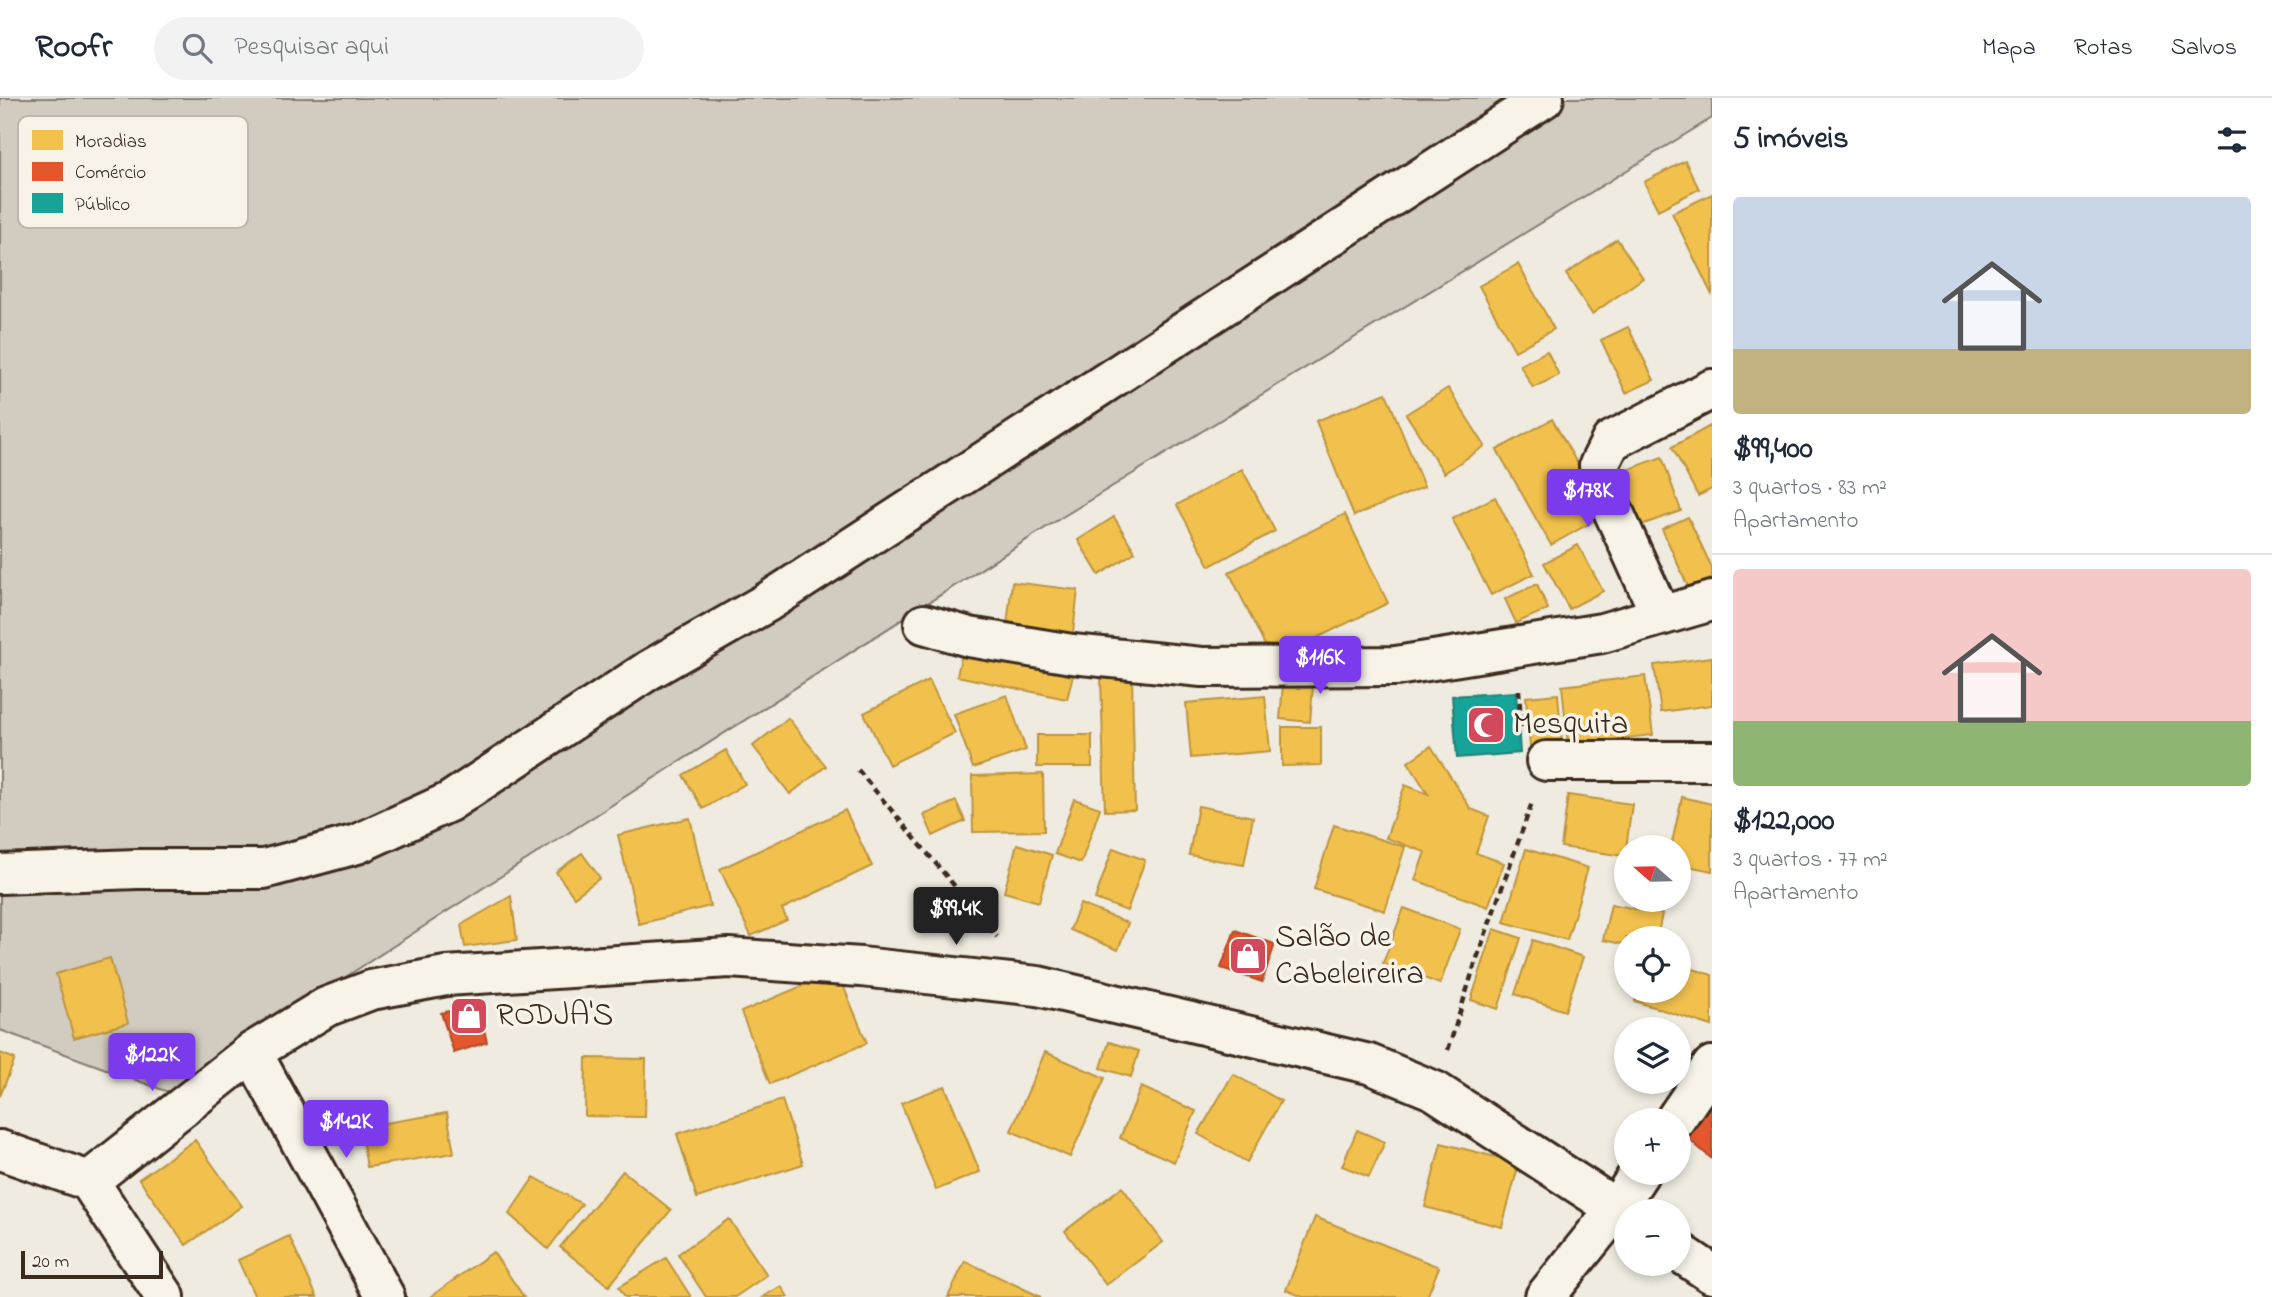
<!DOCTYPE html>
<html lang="pt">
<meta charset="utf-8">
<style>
body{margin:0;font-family:"Indie Flower",sans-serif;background:#f2f2f3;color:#1f2937;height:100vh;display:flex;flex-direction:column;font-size:26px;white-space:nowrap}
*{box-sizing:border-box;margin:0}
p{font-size:23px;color:#747a83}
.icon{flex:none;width:38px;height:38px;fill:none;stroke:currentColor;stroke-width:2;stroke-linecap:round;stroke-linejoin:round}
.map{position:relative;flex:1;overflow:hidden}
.drawer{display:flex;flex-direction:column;background:#fff;width:560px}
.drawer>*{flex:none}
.needle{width:46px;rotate:290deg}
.buttons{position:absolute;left:1614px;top:737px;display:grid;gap:14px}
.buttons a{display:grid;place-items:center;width:77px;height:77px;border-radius:50%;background:#fff;box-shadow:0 4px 10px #0003;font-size:35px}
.scale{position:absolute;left:21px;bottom:18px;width:142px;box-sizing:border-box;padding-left:7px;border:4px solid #3b2a1e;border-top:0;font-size:19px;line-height:24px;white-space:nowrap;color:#3b2a1e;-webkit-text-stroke:5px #f7f3e8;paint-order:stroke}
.price{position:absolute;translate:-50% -60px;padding:0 16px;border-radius:7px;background:#7c3aed;color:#fff;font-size:23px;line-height:46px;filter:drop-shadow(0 2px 4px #0008)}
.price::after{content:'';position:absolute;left:50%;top:42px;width:21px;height:16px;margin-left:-10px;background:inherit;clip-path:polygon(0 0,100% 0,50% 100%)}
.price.on{background:#222;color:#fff}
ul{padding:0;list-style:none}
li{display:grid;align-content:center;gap:14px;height:371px;padding:0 21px}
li+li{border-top:2px solid #e0e1e3}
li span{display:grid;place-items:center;height:217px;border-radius:7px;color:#555}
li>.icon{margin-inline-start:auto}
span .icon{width:126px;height:126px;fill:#fffc;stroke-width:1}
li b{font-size:30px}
h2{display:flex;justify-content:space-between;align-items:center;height:84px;padding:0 21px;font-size:30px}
header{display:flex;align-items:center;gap:42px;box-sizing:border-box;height:98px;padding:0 35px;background:#fff;border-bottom:2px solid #e0e1e3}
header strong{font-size:33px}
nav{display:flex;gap:38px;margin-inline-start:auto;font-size:24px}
.search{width:490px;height:63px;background:#f2f2f3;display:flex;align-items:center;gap:18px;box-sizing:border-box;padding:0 24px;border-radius:38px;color:#747a83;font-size:26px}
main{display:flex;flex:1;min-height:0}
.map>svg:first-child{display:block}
</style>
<header>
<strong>Roofr</strong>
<div class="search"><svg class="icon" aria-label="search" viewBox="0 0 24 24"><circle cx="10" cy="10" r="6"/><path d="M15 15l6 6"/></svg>Pesquisar aqui</div>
<nav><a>Mapa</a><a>Rotas</a><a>Salvos</a></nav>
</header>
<main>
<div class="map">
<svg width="1712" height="1199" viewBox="0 0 1712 1199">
<rect width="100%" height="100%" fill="#efebe0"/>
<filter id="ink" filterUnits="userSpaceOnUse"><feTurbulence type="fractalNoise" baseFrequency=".0143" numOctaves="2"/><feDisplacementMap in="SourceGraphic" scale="14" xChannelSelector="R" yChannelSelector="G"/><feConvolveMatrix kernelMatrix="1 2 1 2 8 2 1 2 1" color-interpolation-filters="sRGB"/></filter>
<g filter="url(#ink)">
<!-- green -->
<path fill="#d1cbc0" stroke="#867a6f" stroke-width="2" d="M0,0H1712V20L1064,418L551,746L168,994L0,932Z"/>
<!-- homes -->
<path fill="#f2c14e" stroke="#bb9440" stroke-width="2" d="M1685,63L1699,91L1658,112L1644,84Z
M1712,96V197L1672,115Z
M1617,141L1643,180L1592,216L1566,176Z
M1518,166L1554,231L1515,253L1479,188Z
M1628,229L1654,282L1626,295L1601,242Z
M1547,253L1559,277L1533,290L1520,267Z
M1448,290L1485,348L1444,375L1406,316Z
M1386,295L1424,389L1354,418L1316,323Z
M1552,321L1606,416L1551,447L1497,352Z
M1712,327V391L1698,398L1672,349Z
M1662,359L1681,413L1630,431L1611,378Z
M1242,371L1275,433L1210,468L1177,407Z
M1495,399L1534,476L1491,497L1452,421Z
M1345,416L1388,505L1272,562L1229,474Z
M1114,419L1135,454L1099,477L1078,442Z
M1688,419L1712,470V480L1689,491L1662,431Z
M1578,447L1603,493L1569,511L1544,465Z
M1012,484L1078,492L1072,543L1006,536Z
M1537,486L1548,511L1516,525L1505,501Z
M964,546L1075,569L1067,601L957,578Z
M1712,559V607L1661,614L1654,567Z
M1132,578L1135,712L1105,713L1101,579Z
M1645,578L1653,637L1568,647L1562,588Z
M929,582L955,635L889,667L864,615Z
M1283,586L1313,589L1310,624L1280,621Z
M1558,596L1562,646L1530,649L1526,599Z
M1007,597L1026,652L973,670L954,616Z
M1265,598L1270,653L1191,660L1186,605Z
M788,620L826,668L790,696L753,648Z
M1282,629H1321V667L1282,668Z
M1037,637H1092V669H1037Z
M1431,648L1471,711L1489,718L1476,755L1504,765L1488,809L1415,782L1425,754L1386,740L1405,687L1428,696L1408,664Z
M726,652L745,686L703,711L683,677Z
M1043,676L1044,733L973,734L972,678Z
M1568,697L1632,706L1625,758L1561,749Z
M1682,699L1712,706V773L1678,766V749H1671Z
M1074,701L1100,710L1081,765L1055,756Z
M956,703L965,723L933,738L924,717Z
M1198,708L1253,719L1244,767L1189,757Z
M845,712L872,768L782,811L787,822L751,838L720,771Z
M690,720L710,808L639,826L618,737Z
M1334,727L1405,749L1385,813L1314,791Z
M1017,746L1052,757L1039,804L1004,794Z
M1113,750L1145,762L1127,813L1095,801Z
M1526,751L1588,770L1567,842L1504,824Z
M582,755L600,780L574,799L556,774Z
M511,798L517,842L465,849L461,827Z
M1080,806L1128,825L1118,852L1070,832Z
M1611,806L1662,816L1657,840H1626V847L1603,842Z
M1404,810L1460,831L1440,886L1383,865Z
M1494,831L1521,840L1498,911L1471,902Z
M1533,842L1583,859L1565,913L1515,896Z
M110,860L128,925L74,940L56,876Z
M1678,866L1712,877V928L1635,903L1638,892H1678Z
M837,873L867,945L770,986L741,914Z
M1109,944L1139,953L1131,979L1101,970Z
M1045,954L1105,980L1070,1059L1011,1033Z
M0,955L15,961L0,998Z
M586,960L646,961L645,1019L585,1018Z
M1233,976L1281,1003L1247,1064L1198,1036Z
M945,988L980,1074L936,1092L901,1005Z
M1141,989L1196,1013L1174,1064L1120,1040Z
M782,1002L803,1066L697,1100L677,1036Z
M447,1015L454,1055L367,1069L360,1029Z
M1357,1032L1385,1044L1369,1079L1342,1068Z
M195,1042L242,1108L186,1147L139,1081Z
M1441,1045L1519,1065L1502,1129L1425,1109Z
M623,1073L671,1112L609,1188L560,1149Z
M534,1079L582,1106L548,1151L509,1116Z
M1122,1089L1163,1144L1106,1187L1065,1133Z
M1315,1119L1439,1169L1427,1199H1303L1286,1192Z
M729,1121L767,1177L735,1199H706L678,1156Z
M289,1138L317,1199H255L238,1162Z
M493,1154L524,1199H430Z
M666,1160L691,1199H625L619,1189Z
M965,1163L1041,1199H948Z
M781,1188L788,1199H763Z"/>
<!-- shops -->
<path fill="#e4572e" stroke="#b14a29" stroke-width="2" d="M1235,832L1275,846L1262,884L1221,870Z
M478,906L487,944L454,955L441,915Z
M1707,998L1712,1003V1061L1678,1032Z"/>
<!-- public -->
<path fill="#17a398" stroke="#227f73" stroke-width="2" d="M1516,594L1520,655L1457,660L1452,598Z"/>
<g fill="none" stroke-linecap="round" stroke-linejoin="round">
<defs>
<path id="minor" d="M1661,518L1600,384L1599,367L1611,343L1712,291
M924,526L969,539L1072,556L1202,569L1396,568L1602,535L1712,503
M1546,663H1712
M0,776L137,771H264L357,746L449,704L649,572L766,505L1544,0
M252,954L385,1199
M1675,1022L1712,968
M0,1052L89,1083L165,1199
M89,1083L252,954L326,909L371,892L446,878L729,860L861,869L1038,888L1369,966L1435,993L1626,1117
M1678,1153L1712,1176
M1545,1199L1616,1111L1640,1074"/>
</defs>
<!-- minor casing -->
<use href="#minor" stroke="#3b2a1e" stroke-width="44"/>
<!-- path -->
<path stroke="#3b2a1e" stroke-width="4.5" stroke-dasharray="7 5" stroke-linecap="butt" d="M1519,592L1521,629
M858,672L997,839
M1448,952L1475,866L1533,702"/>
<!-- minor -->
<use href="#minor" stroke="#f7f3e8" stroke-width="38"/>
</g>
</g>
<!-- icons -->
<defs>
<symbol id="mosque-square" viewBox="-11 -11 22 22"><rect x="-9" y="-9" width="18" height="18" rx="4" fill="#d1495b" stroke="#f7f3e8"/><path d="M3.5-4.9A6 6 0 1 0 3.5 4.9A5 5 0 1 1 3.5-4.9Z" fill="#fff"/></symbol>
<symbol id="shop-square" viewBox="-11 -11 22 22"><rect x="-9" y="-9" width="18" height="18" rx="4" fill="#d1495b" stroke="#f7f3e8"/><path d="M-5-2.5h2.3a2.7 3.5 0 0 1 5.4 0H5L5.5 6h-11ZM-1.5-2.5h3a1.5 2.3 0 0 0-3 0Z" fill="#fff"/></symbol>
</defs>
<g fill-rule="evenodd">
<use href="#mosque-square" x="1464" y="605" width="44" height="44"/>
<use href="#shop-square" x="1226" y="836" width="44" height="44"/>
<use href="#shop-square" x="447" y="896" width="44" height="44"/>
</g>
<g text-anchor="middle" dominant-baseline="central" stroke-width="7" stroke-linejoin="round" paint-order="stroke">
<!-- poi labels -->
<g font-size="32" fill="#3b2a1e" stroke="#f7f3e8" text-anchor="start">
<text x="1513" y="627">Mesquita</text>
<text x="1275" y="840">Salão de<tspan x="1275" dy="37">Cabeleireira</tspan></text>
<text x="496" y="918">RODJA'S</text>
</g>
</g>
<!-- legend -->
<rect x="18" y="18" width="230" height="112" rx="10" fill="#f7f3e8" stroke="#bfb7ab" stroke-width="2"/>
<rect x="32" y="32" width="31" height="20" fill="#f2c14e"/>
<rect x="32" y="64" width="31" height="19" fill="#e4572e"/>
<rect x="32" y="95" width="31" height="20" fill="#17a398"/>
<g font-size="19" fill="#3b2a1e">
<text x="75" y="49">Moradias</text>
<text x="75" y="80">Comércio</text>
<text x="75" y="112">Público</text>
</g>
</svg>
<div class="buttons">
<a><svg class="needle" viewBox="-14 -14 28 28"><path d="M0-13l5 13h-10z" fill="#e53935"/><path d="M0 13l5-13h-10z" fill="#747a83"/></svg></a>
<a><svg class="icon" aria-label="locate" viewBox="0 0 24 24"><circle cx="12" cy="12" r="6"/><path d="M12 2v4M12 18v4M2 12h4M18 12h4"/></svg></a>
<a><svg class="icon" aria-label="layers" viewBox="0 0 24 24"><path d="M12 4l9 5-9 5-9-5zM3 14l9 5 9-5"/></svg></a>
<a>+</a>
<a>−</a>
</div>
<div class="scale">20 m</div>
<b class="price" style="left:1588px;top:431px">$178K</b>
<b class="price" style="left:1320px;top:598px">$116K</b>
<b class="price on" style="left:956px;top:849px">$99.4K</b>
<b class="price" style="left:152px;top:995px">$122K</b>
<b class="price" style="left:346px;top:1062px">$142K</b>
</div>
<section class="drawer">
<h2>5 imóveis<svg class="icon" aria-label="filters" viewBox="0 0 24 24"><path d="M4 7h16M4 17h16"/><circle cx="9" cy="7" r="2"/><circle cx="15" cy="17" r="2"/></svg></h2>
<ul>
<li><span style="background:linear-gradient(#c9d6e8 70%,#c2b280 0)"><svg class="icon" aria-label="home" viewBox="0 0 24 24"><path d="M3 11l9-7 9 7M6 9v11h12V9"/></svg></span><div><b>$99,400</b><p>3 quartos · 83 m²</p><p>Apartamento</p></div></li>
<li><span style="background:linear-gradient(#f6c9c9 70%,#8fb573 0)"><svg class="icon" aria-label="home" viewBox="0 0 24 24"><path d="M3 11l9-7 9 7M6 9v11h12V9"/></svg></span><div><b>$122,000</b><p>3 quartos · 77 m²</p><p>Apartamento</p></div></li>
</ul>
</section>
</main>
